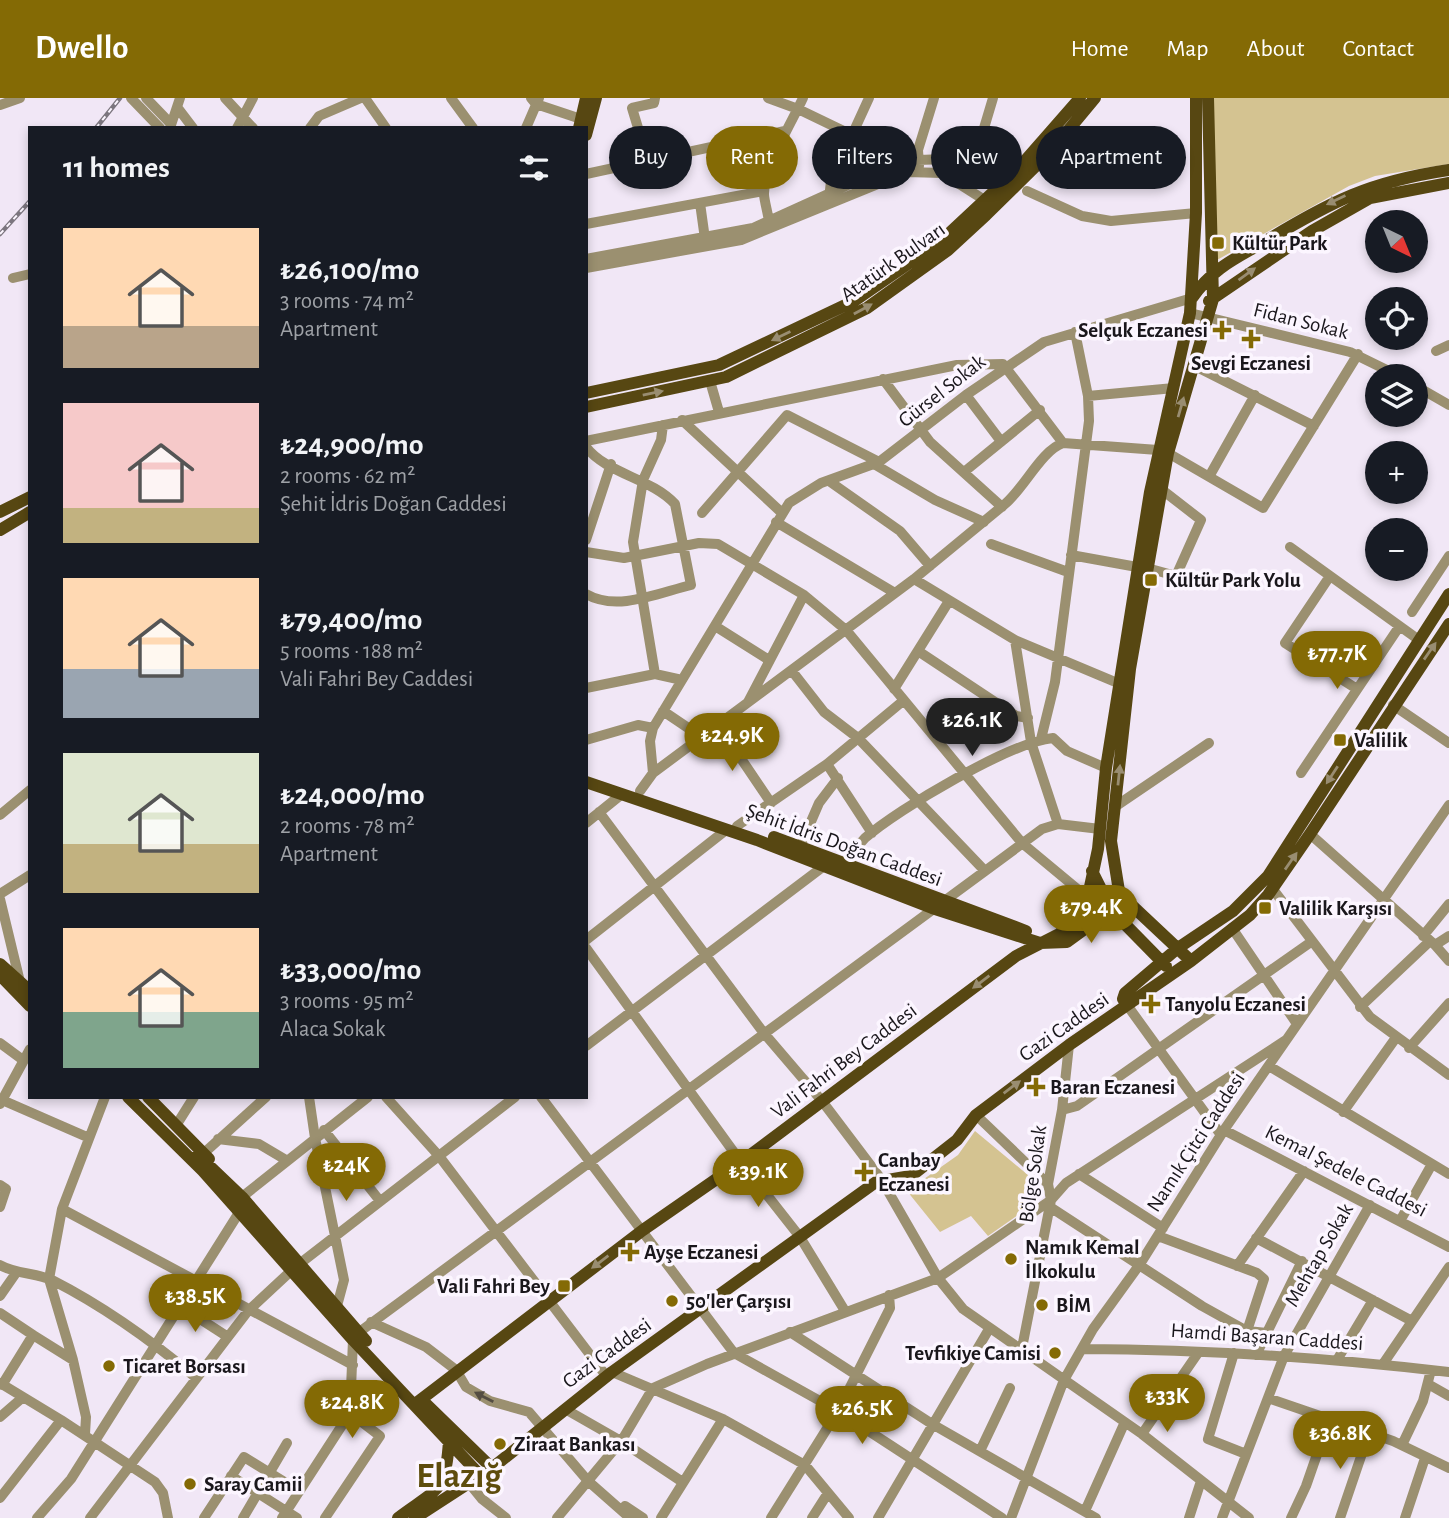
<!DOCTYPE html>
<meta charset="utf-8">
<style>
body{margin:0;font-family:"Alegreya Sans",sans-serif;background:#242831;color:#f1f3f6;height:100vh;display:flex;flex-direction:column;font-size:26px;white-space:nowrap}
*{box-sizing:border-box;margin:0}
p{font-size:23px;color:#9ea1a6}
.icon{flex:none;width:38px;height:38px;fill:none;stroke:currentColor;stroke-width:2;stroke-linecap:round;stroke-linejoin:round}
.map{position:relative;flex:1;overflow:hidden}
.panel{position:absolute;left:28px;top:28px;width:560px;height:973px;display:flex;flex-direction:column;background:#171b24;border-radius:0px;box-shadow:0 4px 10px #0003}
.panel>*{flex:none}
.hud{position:absolute;left:609px;top:28px;width:665px;height:63px;display:flex;gap:14px}
.needle{width:46px;rotate:137deg}
.tools{position:absolute;left:1365px;top:112px;display:grid;gap:14px}
.tools a{display:grid;place-items:center;width:63px;height:63px;border-radius:50%;background:#171b24;box-shadow:0 4px 10px #0003;font-size:35px}
.price{position:absolute;translate:-50% -60px;padding:0 16px;border-radius:24px;background:#846a05;color:#fff;font-size:23px;line-height:46px;filter:drop-shadow(0 2px 4px #0008)}
.price::after{content:'';position:absolute;left:50%;top:42px;width:21px;height:16px;margin-left:-10px;background:inherit;clip-path:polygon(0 0,100% 0,50% 100%)}
.price.current{background:#222;color:#fff}
ul{padding:0;list-style:none}
li{display:flex;align-items:center;gap:21px;height:175px;padding:0 35px}
li span{display:grid;place-items:center;flex:none;width:196px;height:140px;border-radius:0px;color:#555}
li>.icon{margin-inline-start:auto}
span .icon{width:84px;height:84px;fill:#fffc;stroke-width:1}
li b{font-size:30px}
h2{display:flex;justify-content:space-between;align-items:center;height:84px;padding:0 35px;font-size:30px}
.pill{padding:0 24px;border-radius:32px;background:#171b24;box-shadow:0 4px 10px #0003;font-size:24px;line-height:63px}
.pill.current{background:#846a05;color:#fff}
header{display:flex;align-items:center;gap:42px;box-sizing:border-box;height:98px;padding:0 35px;background:#846a05;color:#fff}
header strong{font-size:33px}
nav{display:flex;gap:38px;margin-inline-start:auto;font-size:24px}
.map>svg:first-child{display:block}
</style>
<header>
<strong>Dwello</strong>
<nav><a>Home</a><a>Map</a><a>About</a><a>Contact</a></nav>
</header>
<div class="map">
<svg width="1449" height="1420" viewBox="0 0 1449 1420">
<rect width="100%" height="100%" fill="#f1e7f6"/>
<!-- green -->
<path fill="#d4c391" d="M1211,0H1449V66L1375,78L1349,88L1217,162Z
M975,1033L1040,1087L1018,1117L988,1138L971,1118L940,1134L907,1093L958,1057Z"/>
<g fill="none" stroke-linecap="round" stroke-linejoin="round">
<!-- minor -->
<path stroke="#9b9070" stroke-width="10" d="M131,0L160,30
M146,0L171,26
M225,0L253,30
M365,0L386,30
M451,0L473,30
M531,0L536,6L581,21
M768,0L798,11L852,37
M0,7L20,0
M177,9L193,30
M170,30L180,0
M237,30L253,0
M310,30L319,18L361,0
M526,30L539,0
M648,63L632,10L654,5L655,0
M973,67L993,0
M919,68L918,52L934,0
M586,76L785,33
M1027,93L1082,118L1111,123L1196,115
M829,101L831,83L869,0
M700,105L705,141
M769,124C768,115 765,106 764,97C763,71 792,24 803,0
M586,126L764,93
M586,161L753,130L881,72L918,62L947,61L1016,73
M586,170L741,142L907,74L942,75L986,103
M13,180L30,176
M1190,215L1350,254L1399,278
M1436,253L1449,247
M1193,267L1314,328
M883,281L930,344L1002,409
M710,283L719,314
M1416,288L1449,307
M966,297L1000,342
M1088,298L1174,290
M682,322L782,415
M586,343L957,267L1003,266L1063,345
M586,349C607,376 651,380 675,406L691,487C658,495 617,514 586,496
M1168,355L1263,410L1358,256
M874,366L935,402L984,424
M964,374L1040,312
M1210,377L1255,297
M829,383L900,433L930,468
M702,415L787,317L879,364
M776,424L895,495
M586,442L611,366
M991,446L1068,474
M1290,449L1419,542
M586,454L624,460L699,445L718,446L804,497L846,532L1022,745L1087,799
M1071,457L1137,469
M1147,470L1176,478L1201,422L1161,391
M1330,478L1285,545L1357,591
M914,481L1015,542L1120,586
M1412,514L1449,458
M715,528L769,562
M1015,542L1031,644L1058,726
M918,553L1016,618L1028,620
M792,573L824,614L858,640L985,773
M655,576L633,444L643,382L661,342L663,327
M586,590L655,576L682,582
M894,591L949,503
M748,604L804,497
M1393,607L1449,645
M663,613L703,640
M719,628L771,705
M1041,641L1055,584L1089,323L1088,298L1075,234
M586,642L638,627L653,630
M827,666L872,735
M653,675L650,643L653,630L789,405L821,385L879,364L966,297L1044,244L1192,200
M1301,675L1399,529
M640,693L653,675L914,481L1005,406C1024,390 1042,352 1063,345L1158,352
M1116,708L1209,645
M599,714L763,934L822,1003L881,1081L938,1180L963,1211L1142,1336L1249,1420
M0,717L30,692
M586,725L622,696
M737,728L827,666L903,603
M1310,736L1435,847L1449,863
M800,749L819,705L838,680
M847,767C852,758 857,748 865,740C898,711 1011,644 1053,640L1067,653L1106,670
M1272,790L1370,919L1449,977
M0,796L30,777
M0,801L20,884
M1232,830L1297,926
M1423,838L1449,806
M586,842L726,732
M1435,847L1449,838
M586,850L741,1064L800,1139L845,1213
M1127,907L1221,1037
M1360,909L1430,843
M0,945L23,962
M586,948L824,768
M1409,950L1449,905
M1269,968L1449,1076
M309,999L315,1040L344,1182L337,1208
M386,999L439,1058L607,1279
M541,999L734,1255L838,1313L1002,1420
M0,1001L87,1039
M0,1006L30,951
M1062,1012L1077,1008L1311,844
M1343,1014L1395,941
M976,1017L1048,1086
M177,1026L194,999
M324,1032L380,1103
M1224,1032L1449,1149
M218,1041L259,1046L286,1062
M204,1055L266,999
M1079,1076L1163,1130
M0,1087L6,1091L0,1109
M242,1099L368,999
M1050,1109L1202,1208L1247,1233L1267,1235
M62,1111L353,1267
M1400,1123L1432,1066
M1158,1138L1257,1175L1264,1181L1247,1233
M1256,1140L1412,1223
M0,1167C16,1176 36,1175 52,1182C103,1208 152,1243 195,1279
M298,1167L515,999
M1237,1168L1304,1073
M0,1198L16,1175
M180,1208L228,1239
M0,1215L33,1237L2,1287
M371,1224L426,1249L456,1272L466,1289L490,1303L529,1314L588,1383L630,1420
M790,1234L932,1326L1096,1420
M358,1235L1042,731L1058,726L1100,731
M33,1237L73,1262
M1022,1250L1051,1102L1048,1086L1062,1012L1069,947
M1082,1251C1205,1251 1327,1260 1449,1274
M1234,1255L1208,1341L1246,1356
M1256,1257L1302,1163
M1337,1262L1373,1202
M1383,1266L1449,1169
M612,1274L723,1321L805,1367L849,1420
M0,1285L61,1322
M1428,1286L1449,1298
M1268,1300L1393,1343L1449,1370
M565,1311L621,1343L681,1383
M0,1319L22,1300
M85,1336L86,1319L73,1262L49,1181L62,1111L105,999
M1142,1336L1198,1255
M1402,1347L1423,1303L1431,1272
M980,1353L1010,1290
M231,1378L297,1420
M469,1385L482,1401L506,1420
M0,1400L61,1322L155,1384L163,1395L168,1420
M625,1408L643,1420
M1085,1413L1124,1326
M37,1420L71,1381L240,1113
M90,1420L228,1239L248,1213L292,1172
M204,1420L244,1359L299,1393
M243,1420L287,1345
M282,1420L350,1315L353,1242
M325,1420L380,1338L350,1315
M557,1420L622,1342L653,1290L707,1266L938,1180L1051,1102L1066,1085L1286,942
M661,1420L723,1321
M771,1420L838,1313L890,1210L889,1197
M812,1420L828,1395
M878,1420L989,1231
M1011,1420L1064,1282L1093,1231L1140,1166L1224,1032L1449,707
M1189,1420L1201,1383
M1222,1420L1284,1258L1370,1107
M1291,1420L1306,1388L1329,1322
M1340,1420L1369,1335
M1405,1420L1425,1360"/>
<!-- major -->
<path stroke="#574712" stroke-width="12" d="M579,30L586,0
M586,37L596,0
M1192,200C1212,171 1234,161 1264,144C1333,103 1368,84 1449,72
M1209,203L1312,133L1370,100L1449,85
M586,295L719,267L854,203L941,143L1016,73L1080,0
M586,309L726,279L867,210L948,152L986,117L1051,53L1095,0
M0,414L30,399
M0,432L30,414
M586,684L757,742L932,810L1040,845L1067,844L1100,820L1122,815L1131,808
M774,739L1026,833
M1092,773L1112,813L1166,868
M1119,793L1111,743L1130,571L1168,355L1213,201L1208,0
M1126,802L1191,863
M1084,817L1098,751L1106,670L1150,394L1190,215L1196,115V0
M0,866L30,893
M0,877L30,908
M1127,907L1123,901L1125,895L1178,850L1233,813L1268,778L1449,496
M128,999L203,1073L353,1242L480,1377
M148,999L209,1061
M198,1057L242,1099L366,1243
M422,1302L492,1370
M415,1306L643,1132L741,1064L1016,858L1059,836L1119,793
M398,1420C438,1390 446,1395 449,1342
M415,1420L492,1370L612,1274L876,1084L911,1078L957,1042L976,1017L1069,947L1191,863L1250,817L1268,797L1310,736L1449,526"/>
<defs>
<path id="rail" d="M96,30L120,0
M0,136L30,103"/>
</defs>
<!-- rail casing -->
<use href="#rail" stroke="#7c767f" stroke-width="4.5"/>
<!-- rail -->
<use href="#rail" stroke="#fcf6ff" stroke-width="2" stroke-dasharray="5" stroke-linecap="butt"/>
</g>
<!-- one-way arrows -->
<defs><path id="oneway-solid" d="M-6-.8H1V-3.2L6.5 0L1 3.2V.8H-6Z" transform="scale(1.75)"/></defs>
<g fill="#998d71">
<use href="#oneway-solid" transform="translate(1336 102) rotate(154)"/>
<use href="#oneway-solid" transform="translate(1247 176) rotate(-36)"/>
<use href="#oneway-solid" transform="translate(863 211) rotate(-29)"/>
<use href="#oneway-solid" transform="translate(781 238) rotate(154)"/>
<use href="#oneway-solid" transform="translate(653 295) rotate(-12)"/>
<use href="#oneway-solid" transform="translate(1181 309) rotate(-74)"/>
<use href="#oneway-solid" transform="translate(1430 553) rotate(-55)"/>
<use href="#oneway-solid" transform="translate(1119 677) rotate(-84)"/>
<use href="#oneway-solid" transform="translate(1332 677) rotate(123)"/>
<use href="#oneway-solid" transform="translate(1291 763) rotate(-55)"/>
<use href="#oneway-solid" transform="translate(981 884) rotate(143)"/>
<use href="#oneway-solid" transform="translate(1012 989) rotate(-37)"/>
<use href="#oneway-solid" transform="translate(600 1164) rotate(143)"/>
</g>
<use fill="#544d42" href="#oneway-solid" transform="translate(484 1299) rotate(-153)"/>
<!-- markers -->
<g fill="#846a05" stroke="#fcf6ff" stroke-width="2.5">
<rect x="1211" y="138" width="14" height="14" rx="3.5"/>
<path d="M1218.5 221.5h7v7h7v7h-7v7h-7v-7h-7v-7h7z"/>
<path d="M1247.5 230.5h7v7h7v7h-7v7h-7v-7h-7v-7h7z"/>
<rect x="1144" y="475" width="14" height="14" rx="3.5"/>
<rect x="1333" y="635" width="14" height="14" rx="3.5"/>
<rect x="1258" y="803" width="14" height="14" rx="3.5"/>
<path d="M1147.5 895.5h7v7h7v7h-7v7h-7v-7h-7v-7h7z"/>
<path d="M1032.5 978.5h7v7h7v7h-7v7h-7v-7h-7v-7h7z"/>
<path d="M860.5 1063.5h7v7h7v7h-7v7h-7v-7h-7v-7h7z"/>
<path d="M626.5 1143.5h7v7h7v7h-7v7h-7v-7h-7v-7h7z"/>
<circle cx="1011" cy="1161" r="7"/>
<rect x="557" y="1181" width="14" height="14" rx="3.5"/>
<circle cx="672" cy="1203" r="7"/>
<circle cx="1042" cy="1207" r="7"/>
<circle cx="1055" cy="1255" r="7"/>
<circle cx="109" cy="1268" r="7"/>
<circle cx="500" cy="1346" r="7"/>
<circle cx="190" cy="1386" r="7"/>
</g>
<g text-anchor="middle" dominant-baseline="central" stroke-width="7" stroke-linejoin="round" paint-order="stroke">
<!-- poi labels -->
<g font-size="21" font-weight="bold" fill="#1a171c" stroke="#fcf6ff" text-anchor="start">
<text x="1232" y="145">Kültür Park</text>
<text x="1208" y="232" text-anchor="end">Selçuk Eczanesi</text>
<text x="1251" y="265" text-anchor="middle">Sevgi Eczanesi</text>
<text x="1165" y="482">Kültür Park Yolu</text>
<text x="1354" y="642">Valilik</text>
<text x="1279" y="810">Valilik Karşısı</text>
<text x="1165" y="906">Tanyolu Eczanesi</text>
<text x="1050" y="989">Baran Eczanesi</text>
<text x="878" y="1062">Canbay<tspan x="878" dy="24">Eczanesi</tspan></text>
<text x="1025" y="1149">Namık Kemal<tspan x="1025" dy="24">İlkokulu</tspan></text>
<text x="644" y="1154">Ayşe Eczanesi</text>
<text x="550" y="1188" text-anchor="end">Vali Fahri Bey</text>
<text x="686" y="1203">50'ler Çarşısı</text>
<text x="1056" y="1207">BİM</text>
<text x="1041" y="1255" text-anchor="end">Tevfikiye Camisi</text>
<text x="123" y="1268">Ticaret Borsası</text>
<text x="514" y="1346">Ziraat Bankası</text>
<text x="204" y="1386">Saray Camii</text>
</g>
<!-- street labels -->
<g font-size="21" fill="#1a171c" stroke="#fcf6ff">
<text transform="translate(893 164) rotate(-35)">Atatürk Bulvarı</text>
<text transform="translate(1301 223) rotate(14)">Fidan Sokak</text>
<text transform="translate(942 293) rotate(-38)">Gürsel Sokak</text>
<text transform="translate(844 747) rotate(20)">Şehit İdris Doğan Caddesi</text>
<text transform="translate(1064 929) rotate(-35)">Gazi Caddesi</text>
<text transform="translate(844 963) rotate(-37)">Vali Fahri Bey Caddesi</text>
<text transform="translate(1196 1044) rotate(-57)">Namık Çitci Caddesi</text>
<text transform="translate(1346 1073) rotate(27)">Kemal Şedele Caddesi</text>
<text transform="translate(1033 1076) rotate(-82)">Bölge Sokak</text>
<text transform="translate(1319 1157) rotate(-60)">Mehtap Sokak</text>
<text transform="translate(1267 1239) rotate(4)">Hamdi Başaran Caddesi</text>
<text transform="translate(607 1255) rotate(-36)">Gazi Caddesi</text>
</g>
<!-- town labels -->
<g font-size="35" font-weight="bold" fill="#5e4c0d" stroke="#fcf6ff">
<text x="459" y="1378">Elazığ</text>
</g>
</g>
</svg>
<div class="tools">
<a><svg class="needle" viewBox="-14 -14 28 28"><path d="M0-13l5 13h-10z" fill="#e53935"/><path d="M0 13l5-13h-10z" fill="#9ea1a6"/></svg></a>
<a><svg class="icon" aria-label="locate" viewBox="0 0 24 24"><circle cx="12" cy="12" r="6"/><path d="M12 2v4M12 18v4M2 12h4M18 12h4"/></svg></a>
<a><svg class="icon" aria-label="layers" viewBox="0 0 24 24"><path d="M12 4l9 5-9 5-9-5zM3 14l9 5 9-5"/></svg></a>
<a>+</a>
<a>−</a>
</div>
<b class="price" style="left:1337px;top:593px">₺77.7K</b>
<b class="price current" style="left:972px;top:660px">₺26.1K</b>
<b class="price" style="left:732px;top:675px">₺24.9K</b>
<b class="price" style="left:1091px;top:847px">₺79.4K</b>
<b class="price" style="left:346px;top:1105px">₺24K</b>
<b class="price" style="left:758px;top:1111px">₺39.1K</b>
<b class="price" style="left:195px;top:1236px">₺38.5K</b>
<b class="price" style="left:1167px;top:1336px">₺33K</b>
<b class="price" style="left:352px;top:1342px">₺24.8K</b>
<b class="price" style="left:862px;top:1348px">₺26.5K</b>
<b class="price" style="left:1340px;top:1373px">₺36.8K</b>
<div class="hud">
<a class="pill">Buy</a>
<a class="pill current">Rent</a>
<a class="pill">Filters</a>
<a class="pill">New</a>
<a class="pill">Apartment</a>
</div>
<section class="panel">
<h2>11 homes<svg class="icon" aria-label="filters" viewBox="0 0 24 24"><path d="M4 7h16M4 17h16"/><circle cx="9" cy="7" r="2"/><circle cx="15" cy="17" r="2"/></svg></h2>
<ul>
<li><span style="background:linear-gradient(#ffd9b3 70%,#b9a48a 0)"><svg class="icon" aria-label="home" viewBox="0 0 24 24"><path d="M3 11l9-7 9 7M6 9v11h12V9"/></svg></span><div><b>₺26,100/mo</b><p>3 rooms · 74 m²</p><p>Apartment</p></div></li>
<li><span style="background:linear-gradient(#f6c9c9 75%,#c2b280 0)"><svg class="icon" aria-label="home" viewBox="0 0 24 24"><path d="M3 11l9-7 9 7M6 9v11h12V9"/></svg></span><div><b>₺24,900/mo</b><p>2 rooms · 62 m²</p><p>Şehit İdris Doğan Caddesi</p></div></li>
<li><span style="background:linear-gradient(#ffd9b3 65%,#9aa5b1 0)"><svg class="icon" aria-label="home" viewBox="0 0 24 24"><path d="M3 11l9-7 9 7M6 9v11h12V9"/></svg></span><div><b>₺79,400/mo</b><p>5 rooms · 188 m²</p><p>Vali Fahri Bey Caddesi</p></div></li>
<li><span style="background:linear-gradient(#dfe7d0 65%,#c2b280 0)"><svg class="icon" aria-label="home" viewBox="0 0 24 24"><path d="M3 11l9-7 9 7M6 9v11h12V9"/></svg></span><div><b>₺24,000/mo</b><p>2 rooms · 78 m²</p><p>Apartment</p></div></li>
<li><span style="background:linear-gradient(#ffd9b3 60%,#7fa58c 0)"><svg class="icon" aria-label="home" viewBox="0 0 24 24"><path d="M3 11l9-7 9 7M6 9v11h12V9"/></svg></span><div><b>₺33,000/mo</b><p>3 rooms · 95 m²</p><p>Alaca Sokak</p></div></li>
</ul>
</section>
</div>
